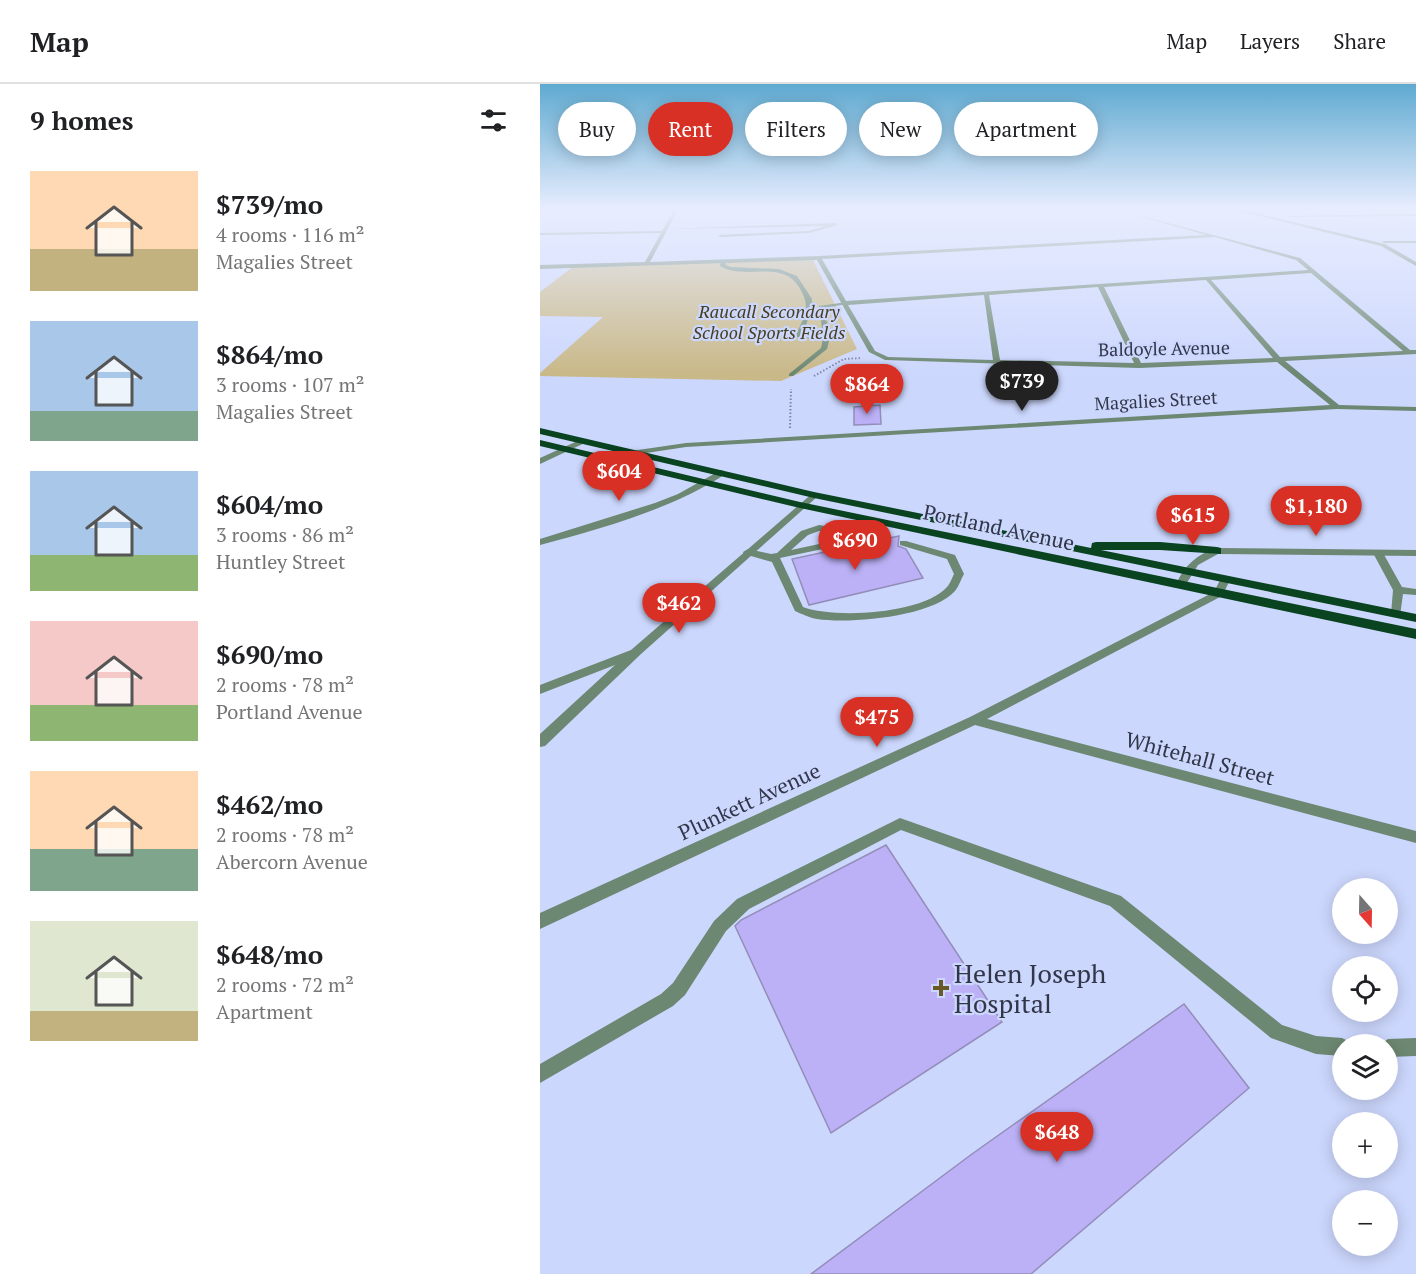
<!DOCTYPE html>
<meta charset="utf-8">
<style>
body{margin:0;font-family:"PT Serif",serif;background:#f2f2f2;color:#202124;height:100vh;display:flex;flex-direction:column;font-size:22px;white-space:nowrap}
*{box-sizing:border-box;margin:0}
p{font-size:20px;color:#757577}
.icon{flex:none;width:33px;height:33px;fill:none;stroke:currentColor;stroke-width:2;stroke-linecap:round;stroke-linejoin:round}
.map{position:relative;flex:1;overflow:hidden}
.sheet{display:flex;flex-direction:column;background:#fff;width:540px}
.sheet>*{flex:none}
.banner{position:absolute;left:18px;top:18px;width:570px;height:54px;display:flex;gap:12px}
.needle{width:39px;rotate:160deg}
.fabs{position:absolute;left:792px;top:794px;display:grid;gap:12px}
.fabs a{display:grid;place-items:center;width:66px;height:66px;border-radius:50%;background:#fff;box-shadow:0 3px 15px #0003;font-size:30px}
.price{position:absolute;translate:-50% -51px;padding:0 14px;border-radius:21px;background:#d93025;color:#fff;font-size:20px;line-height:39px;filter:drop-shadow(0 2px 3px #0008)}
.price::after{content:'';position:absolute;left:50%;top:36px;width:18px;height:14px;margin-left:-9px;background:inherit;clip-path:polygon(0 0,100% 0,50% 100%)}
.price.current{background:#222;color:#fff}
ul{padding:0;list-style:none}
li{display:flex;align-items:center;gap:18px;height:150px;padding:0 30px}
li span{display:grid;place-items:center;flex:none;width:168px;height:120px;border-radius:0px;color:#555}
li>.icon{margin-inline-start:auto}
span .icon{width:72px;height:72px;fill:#fffc;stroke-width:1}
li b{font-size:26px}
h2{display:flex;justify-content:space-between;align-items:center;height:72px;padding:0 30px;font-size:26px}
.chip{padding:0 21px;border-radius:27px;background:#fff;box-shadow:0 3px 15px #0003;font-size:21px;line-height:54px}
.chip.current{background:#d93025;color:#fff}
header{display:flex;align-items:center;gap:36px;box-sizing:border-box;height:84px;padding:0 30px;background:#fff;border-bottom:2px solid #e0e0e0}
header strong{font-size:28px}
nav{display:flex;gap:33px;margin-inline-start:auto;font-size:21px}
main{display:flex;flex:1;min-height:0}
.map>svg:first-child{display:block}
</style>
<header>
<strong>Map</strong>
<nav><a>Map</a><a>Layers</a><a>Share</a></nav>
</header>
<main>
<section class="sheet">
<h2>9 homes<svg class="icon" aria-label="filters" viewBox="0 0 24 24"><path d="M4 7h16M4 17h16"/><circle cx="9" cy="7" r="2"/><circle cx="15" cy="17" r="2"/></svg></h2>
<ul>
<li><span style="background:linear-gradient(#ffd9b3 65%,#c2b280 0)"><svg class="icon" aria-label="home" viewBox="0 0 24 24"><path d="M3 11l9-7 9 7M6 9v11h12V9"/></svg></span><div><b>$739/mo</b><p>4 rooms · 116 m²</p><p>Magalies Street</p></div></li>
<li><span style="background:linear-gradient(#a9c7e8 75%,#7fa58c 0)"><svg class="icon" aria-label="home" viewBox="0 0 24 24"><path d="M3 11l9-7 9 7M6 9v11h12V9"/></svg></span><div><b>$864/mo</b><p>3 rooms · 107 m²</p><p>Magalies Street</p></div></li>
<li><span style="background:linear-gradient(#a9c7e8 70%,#8fb573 0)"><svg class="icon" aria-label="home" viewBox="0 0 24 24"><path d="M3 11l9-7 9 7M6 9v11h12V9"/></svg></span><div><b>$604/mo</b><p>3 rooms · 86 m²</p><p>Huntley Street</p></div></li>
<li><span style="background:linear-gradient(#f6c9c9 70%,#8fb573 0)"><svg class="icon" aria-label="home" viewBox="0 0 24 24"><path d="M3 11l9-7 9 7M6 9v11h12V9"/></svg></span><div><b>$690/mo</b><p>2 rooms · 78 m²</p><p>Portland Avenue</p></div></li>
<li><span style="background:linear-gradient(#ffd9b3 65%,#7fa58c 0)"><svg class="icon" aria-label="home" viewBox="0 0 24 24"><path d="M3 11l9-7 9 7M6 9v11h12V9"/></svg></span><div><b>$462/mo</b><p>2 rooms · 78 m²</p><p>Abercorn Avenue</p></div></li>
<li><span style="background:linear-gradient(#dfe7d0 75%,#c2b280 0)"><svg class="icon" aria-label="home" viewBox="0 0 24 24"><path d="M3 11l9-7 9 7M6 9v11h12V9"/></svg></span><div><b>$648/mo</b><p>2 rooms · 72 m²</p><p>Apartment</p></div></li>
</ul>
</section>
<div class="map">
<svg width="876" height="1190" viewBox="0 0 876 1190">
<rect width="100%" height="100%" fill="#ccd7fd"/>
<!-- green -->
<path fill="#c9b888" d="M273,176L317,265L241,297L0,292V289L63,233L0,232V208L34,182Z"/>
<!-- building -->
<path fill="#bcb0f6" stroke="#938db9" stroke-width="1.5" d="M340,321L341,340L314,341V323Z
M359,452L358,462L366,465L383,494L269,521L252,475L313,462L343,461L349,458V454Z
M346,761L462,938L291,1049L195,842L201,836Z
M644,920L709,1004L491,1190H271L432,1070Z"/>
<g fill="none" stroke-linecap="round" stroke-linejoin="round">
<!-- path -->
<path stroke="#7e86a2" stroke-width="2" stroke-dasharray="1.5 2" stroke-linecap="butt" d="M274,292L304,275L322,274
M250,344L251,305"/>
<!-- lane -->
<path fill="#6c8772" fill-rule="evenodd" d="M296,139L298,141L269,149L180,153L178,151L269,147L286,142L123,145Z
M181,176H185L186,181L191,183L239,185L257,192L272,215V224L263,250L283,251L279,222L307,218V220L284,224L290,253L287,265L253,292H249V290L281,264L283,255L259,254L256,252C264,231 272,224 259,203C241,175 204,197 180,182Z
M279,441L290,443L308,454L343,453L348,456L343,459L306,460L240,474L263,523C295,535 383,530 407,503C410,500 412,494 414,490L407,475L360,461V457H366L415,471L424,490C421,495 419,502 415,507C392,533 310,540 277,535C270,534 262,530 255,527L232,478L204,470L203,468L208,465L231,470L237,469L261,447ZM279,447L285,448L298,456L251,466L268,451Z
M838,466L843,469L862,503L876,505V511L863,510L860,532H852L851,530L853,506L833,469Z
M360,734L581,812L742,941L776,952L802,954L808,957L810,960H802V972L776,970L731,954L570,822L361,746L209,825L186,847L145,911L133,922L0,999V980L121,910L133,899L174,837L197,815Z
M876,954V972L848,973V960H841L848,955Z"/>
<!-- street -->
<path fill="#6c8772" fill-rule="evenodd" d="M0,124H120L0,126Z
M135,124H139L110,178L279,172L666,151L571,124L760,174L870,266H876V270L745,277L799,321L876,323V327L797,325L146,363L93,371L77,380H71V376L91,367L146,359L790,321L737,278L599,284L345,276L329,268L277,176L0,185V181L105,178L121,149L0,151V149L122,147ZM675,153L756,176L768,186L306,217L282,175ZM771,189L863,267L740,273L671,196ZM666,196L733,274L601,279L564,203ZM558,203L594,279L460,276L449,211ZM444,211L453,276L348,273L335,267L308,221Z
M688,124H694L845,160L876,178V182L841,162Z
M876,130V132L746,133L748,132Z
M842,157H876V159H844Z
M42,355L49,357L0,380V374Z
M181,386L184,387V391C129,426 63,444 0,461V455L115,419L138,410Z
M274,408L278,411L277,413L101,570L5,662L0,663V650L75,581L0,610V601L91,566Z
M677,464L876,466V472L678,470L658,481L645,502H637L636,500C645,481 657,470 677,464Z
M685,493L690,496L682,512L447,635L876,747V759L435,641L0,845V829L430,633L674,508L681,494Z"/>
<!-- primary -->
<path fill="#094320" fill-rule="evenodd" d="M0,344L274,408L551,464L552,459L556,458H620L677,463L681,464V470L620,466H561L876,530V538L274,414L0,350Z
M0,356L260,418L876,545V555L260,424L0,362Z"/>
</g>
<!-- sky -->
<linearGradient id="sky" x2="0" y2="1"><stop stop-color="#5faad1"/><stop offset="0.43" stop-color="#e8edfe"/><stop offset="1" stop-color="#e8edfe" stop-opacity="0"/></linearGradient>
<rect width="876" height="290" fill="url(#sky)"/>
<!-- markers -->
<path fill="#695927" stroke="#ccd7fd" stroke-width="2" d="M398 895h6v6h6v6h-6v6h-6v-6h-6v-6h6z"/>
<g text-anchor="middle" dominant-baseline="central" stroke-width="4.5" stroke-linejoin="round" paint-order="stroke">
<!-- far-park labels -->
<g font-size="18" font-style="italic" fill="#483d1c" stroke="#ccd7fd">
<text x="229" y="227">Raucall Secondary<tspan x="229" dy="21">School Sports Fields</tspan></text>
</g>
<!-- far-street labels -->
<g font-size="18" fill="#313649" stroke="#ccd7fd">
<text transform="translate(624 264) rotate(-1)">Baldoyle Avenue</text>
<text transform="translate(616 316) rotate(-3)">Magalies Street</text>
</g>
<!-- street labels -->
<g font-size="21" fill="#313649" stroke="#ccd7fd">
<text transform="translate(459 443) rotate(12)">Portland Avenue</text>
<text transform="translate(660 674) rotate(15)">Whitehall Street</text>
<text transform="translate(209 717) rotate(-25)">Plunkett Avenue</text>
</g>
<!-- near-poi labels -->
<g font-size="26" fill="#313649" stroke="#ccd7fd" text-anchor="start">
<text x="414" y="889">Helen Joseph<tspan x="414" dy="30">Hospital</tspan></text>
</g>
</g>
</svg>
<div class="fabs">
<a><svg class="needle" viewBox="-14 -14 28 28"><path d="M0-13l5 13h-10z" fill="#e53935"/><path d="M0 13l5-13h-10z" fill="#757577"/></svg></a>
<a><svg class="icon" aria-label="locate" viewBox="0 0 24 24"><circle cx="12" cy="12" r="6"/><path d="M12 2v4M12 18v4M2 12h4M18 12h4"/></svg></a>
<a><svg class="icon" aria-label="layers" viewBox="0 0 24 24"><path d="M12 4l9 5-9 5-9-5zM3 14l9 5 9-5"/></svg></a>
<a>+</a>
<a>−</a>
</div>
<b class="price current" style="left:482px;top:328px">$739</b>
<b class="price" style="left:327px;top:331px">$864</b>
<b class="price" style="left:79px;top:418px">$604</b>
<b class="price" style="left:776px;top:453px">$1,180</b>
<b class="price" style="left:653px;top:462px">$615</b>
<b class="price" style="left:315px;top:487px">$690</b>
<b class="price" style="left:139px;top:550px">$462</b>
<b class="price" style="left:337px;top:664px">$475</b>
<b class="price" style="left:517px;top:1079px">$648</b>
<div class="banner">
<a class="chip">Buy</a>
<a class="chip current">Rent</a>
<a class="chip">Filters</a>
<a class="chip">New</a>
<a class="chip">Apartment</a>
</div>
</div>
</main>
